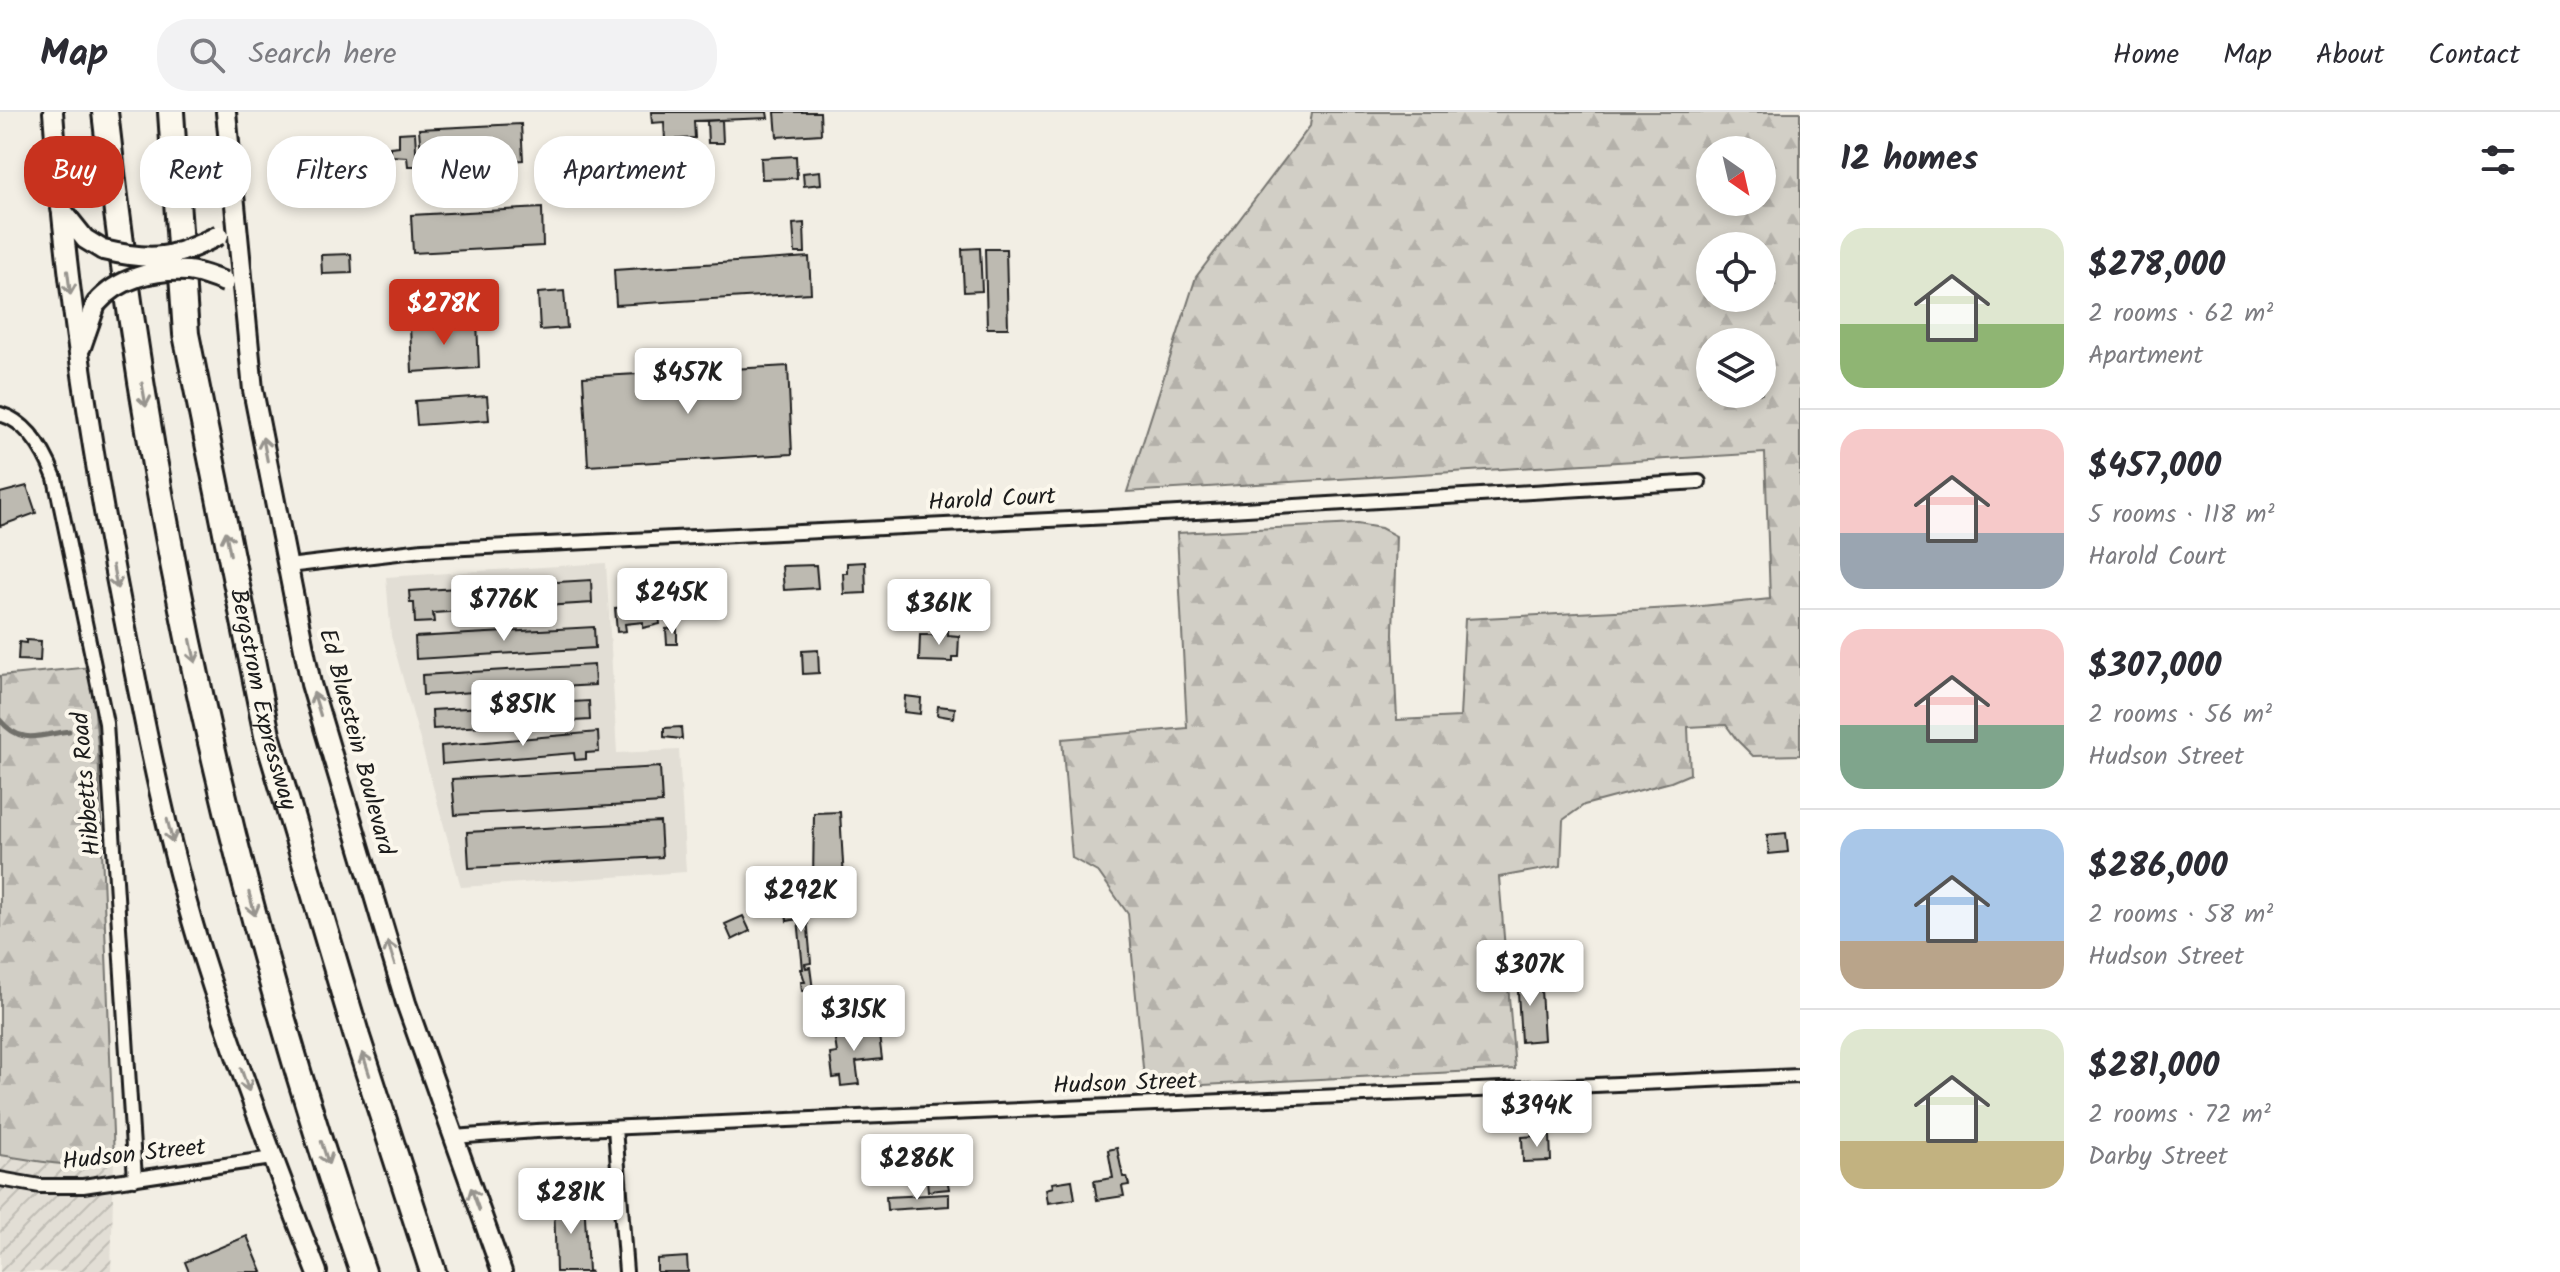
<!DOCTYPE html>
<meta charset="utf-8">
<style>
body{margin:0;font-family:Kalam,sans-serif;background:#f2f2f3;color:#2b2b33;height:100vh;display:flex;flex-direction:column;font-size:30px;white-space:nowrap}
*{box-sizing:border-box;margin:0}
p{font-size:26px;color:#7c7c81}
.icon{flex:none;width:44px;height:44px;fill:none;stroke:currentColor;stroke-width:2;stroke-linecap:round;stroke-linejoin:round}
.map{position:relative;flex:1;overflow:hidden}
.panel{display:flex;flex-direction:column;background:#fff;width:760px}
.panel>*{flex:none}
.top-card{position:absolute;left:24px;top:24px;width:760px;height:72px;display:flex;gap:16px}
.needle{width:52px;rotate:146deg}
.controls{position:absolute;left:1696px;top:24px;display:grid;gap:16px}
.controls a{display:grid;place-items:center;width:80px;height:80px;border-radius:50%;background:#fff;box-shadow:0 4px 12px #0003;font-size:40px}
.price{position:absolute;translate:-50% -68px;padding:0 18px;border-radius:8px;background:#fff;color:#222;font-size:26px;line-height:52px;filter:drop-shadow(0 2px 4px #0008)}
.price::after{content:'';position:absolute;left:50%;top:48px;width:24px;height:18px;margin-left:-12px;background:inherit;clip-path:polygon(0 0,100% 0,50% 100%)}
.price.selected{background:#c8321e;color:#fff}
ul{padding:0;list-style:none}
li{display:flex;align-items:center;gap:24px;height:200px;padding:0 40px}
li+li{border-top:2px solid #e1e1e2}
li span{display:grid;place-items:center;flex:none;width:224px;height:160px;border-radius:24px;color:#555}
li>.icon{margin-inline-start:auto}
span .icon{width:96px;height:96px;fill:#fffc;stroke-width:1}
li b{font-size:34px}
h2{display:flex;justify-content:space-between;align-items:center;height:96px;padding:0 40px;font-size:34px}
.tag{padding:0 28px;border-radius:32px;background:#fff;box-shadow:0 4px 12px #0003;font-size:28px;line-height:72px}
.tag.selected{background:#c8321e;color:#fff}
header{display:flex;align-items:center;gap:48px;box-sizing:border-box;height:112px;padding:0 40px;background:#fff;border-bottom:2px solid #e1e1e2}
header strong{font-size:38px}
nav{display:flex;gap:44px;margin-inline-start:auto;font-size:28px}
.search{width:560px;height:72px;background:#f2f2f3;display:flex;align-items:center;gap:20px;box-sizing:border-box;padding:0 28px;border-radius:32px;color:#7c7c81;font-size:30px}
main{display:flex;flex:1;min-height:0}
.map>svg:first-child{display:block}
</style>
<header>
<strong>Map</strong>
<div class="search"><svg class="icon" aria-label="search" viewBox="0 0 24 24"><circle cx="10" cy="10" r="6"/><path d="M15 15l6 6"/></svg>Search here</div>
<nav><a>Home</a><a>Map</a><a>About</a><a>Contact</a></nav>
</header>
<main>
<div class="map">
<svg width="1800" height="1160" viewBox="0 0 1800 1160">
<defs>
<pattern id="industrial-furrows" width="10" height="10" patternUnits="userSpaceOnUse" patternTransform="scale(2)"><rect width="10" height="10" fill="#e2ded5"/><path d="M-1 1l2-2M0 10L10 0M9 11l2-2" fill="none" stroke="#c1beb6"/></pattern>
<pattern id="forest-firs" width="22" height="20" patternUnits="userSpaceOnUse" patternTransform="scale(2)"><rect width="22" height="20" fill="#d2cfc6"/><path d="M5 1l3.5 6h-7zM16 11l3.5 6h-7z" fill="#b4b1aa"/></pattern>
</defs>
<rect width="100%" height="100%" fill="#f2eee4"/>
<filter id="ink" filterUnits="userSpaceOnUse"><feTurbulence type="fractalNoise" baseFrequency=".0125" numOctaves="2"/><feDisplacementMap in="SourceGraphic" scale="16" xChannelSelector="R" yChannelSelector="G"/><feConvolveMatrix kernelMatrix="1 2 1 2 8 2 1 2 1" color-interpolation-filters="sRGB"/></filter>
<g filter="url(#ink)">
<!-- built -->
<path fill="#e2ded5" d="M606,451L617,641L679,638L686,760L461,775L391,524L386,465Z"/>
<!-- industrial -->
<path fill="url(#industrial-furrows)" d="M0,1043L59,1052L104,1051L114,1047L111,1160H0Z"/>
<!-- forest -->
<path fill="url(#forest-firs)" stroke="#777671" stroke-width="2" fill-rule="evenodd" d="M1312,0H1800V643L1753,644L1737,628L1726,613L1688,615L1690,662L1671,670L1584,693L1563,708L1561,754L1499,765L1515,957L1145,976L1128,802L1099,761L1072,746L1062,627L1187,616L1177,421L1357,412L1381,416L1396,424L1393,522L1397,608L1460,605L1465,507L1692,495L1770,487L1765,341L1127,380L1196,165L1310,14ZM1710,38H1762V90H1710ZM1710,134H1762V186H1710ZM1710,230H1762V282H1710Z
M91,555L98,634L114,1047C80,1060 35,1048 0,1043V564Z"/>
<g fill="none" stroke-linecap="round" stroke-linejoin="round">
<!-- stream -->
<path stroke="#716f6b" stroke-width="5" d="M0,608C21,634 40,623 69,619"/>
</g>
<!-- building -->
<path fill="#bdbab1" stroke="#1c1c1c" stroke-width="2" d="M651,0H767L768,6L694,9L695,26L665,28L664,10L652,11Z
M775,0H820L821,22L777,25Z
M722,8L723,31H708L707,9Z
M521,12L523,48L422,54L419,17Z
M415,20L417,54H408L407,45L390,44V35L399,34V21Z
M796,44L797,66L762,67L761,46Z
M820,59L821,72L804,74L803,61Z
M486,74L487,81L473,82L472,75Z
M542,96L543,134L413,141L411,103Z
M804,111L805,141H795L793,112Z
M980,136L982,179L964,180L962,137Z
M985,137H1006L1008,216H987Z
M351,142L352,161L322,162L321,143Z
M809,145L811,181L616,193L614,158Z
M564,179L567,216L540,218L538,181Z
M477,210L479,256L412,260L410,214Z
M788,254L792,342L588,354L583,265Z
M487,284L489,308L417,313L415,289Z
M27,374L36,401L0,414V381Z
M865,450L866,481L844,482L843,461H847V451Z
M816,453L818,476L784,478L782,454Z
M591,468L592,491L433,501L434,510L415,511L414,491H410L409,479Z
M650,489V493H658L660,512L643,516V510L625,512L626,519L617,520L615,496L641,494L640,490Z
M594,515L595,536L416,547L415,525Z
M677,516V532H667L666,517Z
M935,518H948V523L959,524L958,545H952V550L919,549L920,523H935Z
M26,528L41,529L40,549L18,548L19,530L26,531Z
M818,538L819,561L803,562L802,539Z
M594,553L595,573L423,583L422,563Z
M905,584L921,586L920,602L904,600Z
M589,589L590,608L433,617L432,598Z
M938,594L955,596L954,606L937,603Z
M681,615L682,627L664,625V616Z
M598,620L599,640L586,641V647L575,648L574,641L442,652L441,634Z
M660,655L662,691L455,703L452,667Z
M840,700L844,768L813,769L814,701Z
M660,710L662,745L469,756L467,720Z
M1786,721L1788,740L1769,742L1767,723Z
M796,759L797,774L785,776L783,760Z
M805,783L811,851L805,852L806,856L810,855L813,878L802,879L801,870H805L801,857H803L798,807L787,809L784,785Z
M743,804L750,819L732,828L725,812Z
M1540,861L1544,928L1521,930L1517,863Z
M878,915L882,947L856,950L859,972L841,974L840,965L833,966L830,942L837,941L834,921Z
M1536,1022L1550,1024L1551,1049L1523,1050L1522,1025L1536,1024Z
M1117,1036L1123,1065H1127L1129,1073L1122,1074L1124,1084L1097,1088L1094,1069L1113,1066L1108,1038Z
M947,1066L949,1077L928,1079L927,1068Z
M1072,1068L1075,1087L1048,1091L1046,1077L1053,1075L1052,1071Z
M949,1082V1094L887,1098L886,1085Z
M584,1086L588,1159L592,1160H556L554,1088Z
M247,1124L262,1160H189L185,1150Z
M687,1145L688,1160H657V1147Z"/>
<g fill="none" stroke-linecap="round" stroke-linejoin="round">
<defs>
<path id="minor" d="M0,302C28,310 45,340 55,366L106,611L135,1067
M288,454L423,438L1111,405L1699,370
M615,1016L626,1160
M453,1025L536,1019L1800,964
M0,1067L40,1074H83L272,1046"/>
<path id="secondary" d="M53,0C66,181 94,359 130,537C150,639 171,743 202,842C236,950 276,1055 317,1160
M226,0L253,278L311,572L406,891L502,1160
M61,97L85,127L103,138
M81,235L96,192"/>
<g id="motorway">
<path d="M105,0C148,393 233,786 363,1160"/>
<path id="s1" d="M171,0L186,222L267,623L357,925L433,1160"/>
</g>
</defs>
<!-- minor casing -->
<use href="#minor" stroke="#1c1c1c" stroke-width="18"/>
<!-- secondary casing -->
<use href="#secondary" stroke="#1c1c1c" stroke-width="24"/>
<!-- motorway casing -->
<use href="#motorway" stroke="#1c1c1c" stroke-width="30"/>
<!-- minor -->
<use href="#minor" stroke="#fbf7ec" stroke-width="12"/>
<!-- secondary -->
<use href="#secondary" stroke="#fbf7ec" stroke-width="18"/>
<!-- motorway -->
<use href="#motorway" stroke="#fbf7ec" stroke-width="24"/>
<defs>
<path id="secondary-bridge" d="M103,138C154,150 172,147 219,123
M96,192C118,166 154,157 188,159C200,160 213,166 225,170"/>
</defs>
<!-- secondary-bridge casing -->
<use href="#secondary-bridge" stroke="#1c1c1c" stroke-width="24" stroke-linecap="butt"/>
<!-- secondary-bridge -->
<use href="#secondary-bridge" stroke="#fbf7ec" stroke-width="18"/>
</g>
<!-- one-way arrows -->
<defs><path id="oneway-shaft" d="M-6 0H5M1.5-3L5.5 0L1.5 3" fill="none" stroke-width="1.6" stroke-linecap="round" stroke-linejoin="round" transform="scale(2)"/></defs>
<g stroke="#97948e">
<use href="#oneway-shaft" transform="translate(69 171) rotate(83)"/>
<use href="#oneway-shaft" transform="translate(144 283) rotate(80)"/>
<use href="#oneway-shaft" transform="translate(265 337) rotate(-101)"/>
<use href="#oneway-shaft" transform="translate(228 431) rotate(-101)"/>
<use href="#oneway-shaft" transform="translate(115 465) rotate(79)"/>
<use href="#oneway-shaft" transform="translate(193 539) rotate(78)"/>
<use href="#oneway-shaft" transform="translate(317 592) rotate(-107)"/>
<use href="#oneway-shaft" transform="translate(170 719) rotate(76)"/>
<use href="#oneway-shaft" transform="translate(252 792) rotate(75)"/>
<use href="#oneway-shaft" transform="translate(391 841) rotate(-107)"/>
<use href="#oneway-shaft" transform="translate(366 952) rotate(-108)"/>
<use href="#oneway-shaft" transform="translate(245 968) rotate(71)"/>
<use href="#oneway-shaft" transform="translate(325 1041) rotate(72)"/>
<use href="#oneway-shaft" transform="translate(475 1087) rotate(-110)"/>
</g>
</g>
<g text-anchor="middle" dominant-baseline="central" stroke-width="8" stroke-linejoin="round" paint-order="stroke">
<!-- street labels -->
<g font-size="24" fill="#1c1c1c" stroke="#fbf7ec">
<text transform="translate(992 388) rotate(-3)">Harold Court</text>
<text stroke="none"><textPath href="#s1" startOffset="596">Bergstrom Expressway</textPath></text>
<text transform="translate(356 630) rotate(75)">Ed Bluestein Boulevard</text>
<text transform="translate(87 672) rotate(-95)">Hibbetts Road</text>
<text transform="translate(1125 972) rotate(-2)">Hudson Street</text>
<text transform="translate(134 1043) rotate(-6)">Hudson Street</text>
</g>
</g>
</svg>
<div class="controls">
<a><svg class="needle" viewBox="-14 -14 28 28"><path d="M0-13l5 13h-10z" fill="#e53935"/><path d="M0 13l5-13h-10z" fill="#7c7c81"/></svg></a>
<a><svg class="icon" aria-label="locate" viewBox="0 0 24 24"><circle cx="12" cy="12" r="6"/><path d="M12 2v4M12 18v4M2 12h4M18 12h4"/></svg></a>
<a><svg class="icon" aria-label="layers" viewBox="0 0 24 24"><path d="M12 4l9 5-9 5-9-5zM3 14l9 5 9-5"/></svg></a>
</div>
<b class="price selected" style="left:444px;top:235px">$278K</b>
<b class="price" style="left:688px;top:304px">$457K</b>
<b class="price" style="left:672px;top:524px">$245K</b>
<b class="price" style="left:504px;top:531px">$776K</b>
<b class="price" style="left:939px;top:535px">$361K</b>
<b class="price" style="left:523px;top:636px">$851K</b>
<b class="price" style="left:801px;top:822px">$292K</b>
<b class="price" style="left:1530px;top:896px">$307K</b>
<b class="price" style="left:854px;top:941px">$315K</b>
<b class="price" style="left:1537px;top:1037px">$394K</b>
<b class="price" style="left:917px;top:1090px">$286K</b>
<b class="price" style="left:571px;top:1124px">$281K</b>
<div class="top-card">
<a class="tag selected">Buy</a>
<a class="tag">Rent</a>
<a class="tag">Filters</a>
<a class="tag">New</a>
<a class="tag">Apartment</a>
</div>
</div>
<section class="panel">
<h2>12 homes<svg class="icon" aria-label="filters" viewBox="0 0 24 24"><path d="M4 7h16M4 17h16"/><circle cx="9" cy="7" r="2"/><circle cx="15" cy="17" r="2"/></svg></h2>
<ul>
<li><span style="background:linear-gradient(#dfe7d0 60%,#8fb573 0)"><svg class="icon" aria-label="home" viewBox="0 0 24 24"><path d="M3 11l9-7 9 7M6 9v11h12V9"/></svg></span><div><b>$278,000</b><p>2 rooms · 62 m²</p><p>Apartment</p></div></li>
<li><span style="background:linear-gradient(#f6c9c9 65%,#9aa5b1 0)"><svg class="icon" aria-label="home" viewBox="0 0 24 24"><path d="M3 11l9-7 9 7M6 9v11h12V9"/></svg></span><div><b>$457,000</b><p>5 rooms · 118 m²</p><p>Harold Court</p></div></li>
<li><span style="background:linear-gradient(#f6c9c9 60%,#7fa58c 0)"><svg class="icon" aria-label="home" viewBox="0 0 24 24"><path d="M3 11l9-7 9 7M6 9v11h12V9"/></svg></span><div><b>$307,000</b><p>2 rooms · 56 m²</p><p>Hudson Street</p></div></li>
<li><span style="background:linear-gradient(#a9c7e8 70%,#b9a48a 0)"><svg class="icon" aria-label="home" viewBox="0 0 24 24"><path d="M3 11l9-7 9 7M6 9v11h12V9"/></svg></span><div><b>$286,000</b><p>2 rooms · 58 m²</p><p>Hudson Street</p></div></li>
<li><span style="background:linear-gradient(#dfe7d0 70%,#c2b280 0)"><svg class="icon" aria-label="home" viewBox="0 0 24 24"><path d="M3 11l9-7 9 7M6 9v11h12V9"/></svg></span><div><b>$281,000</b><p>2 rooms · 72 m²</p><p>Darby Street</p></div></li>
</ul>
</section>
</main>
